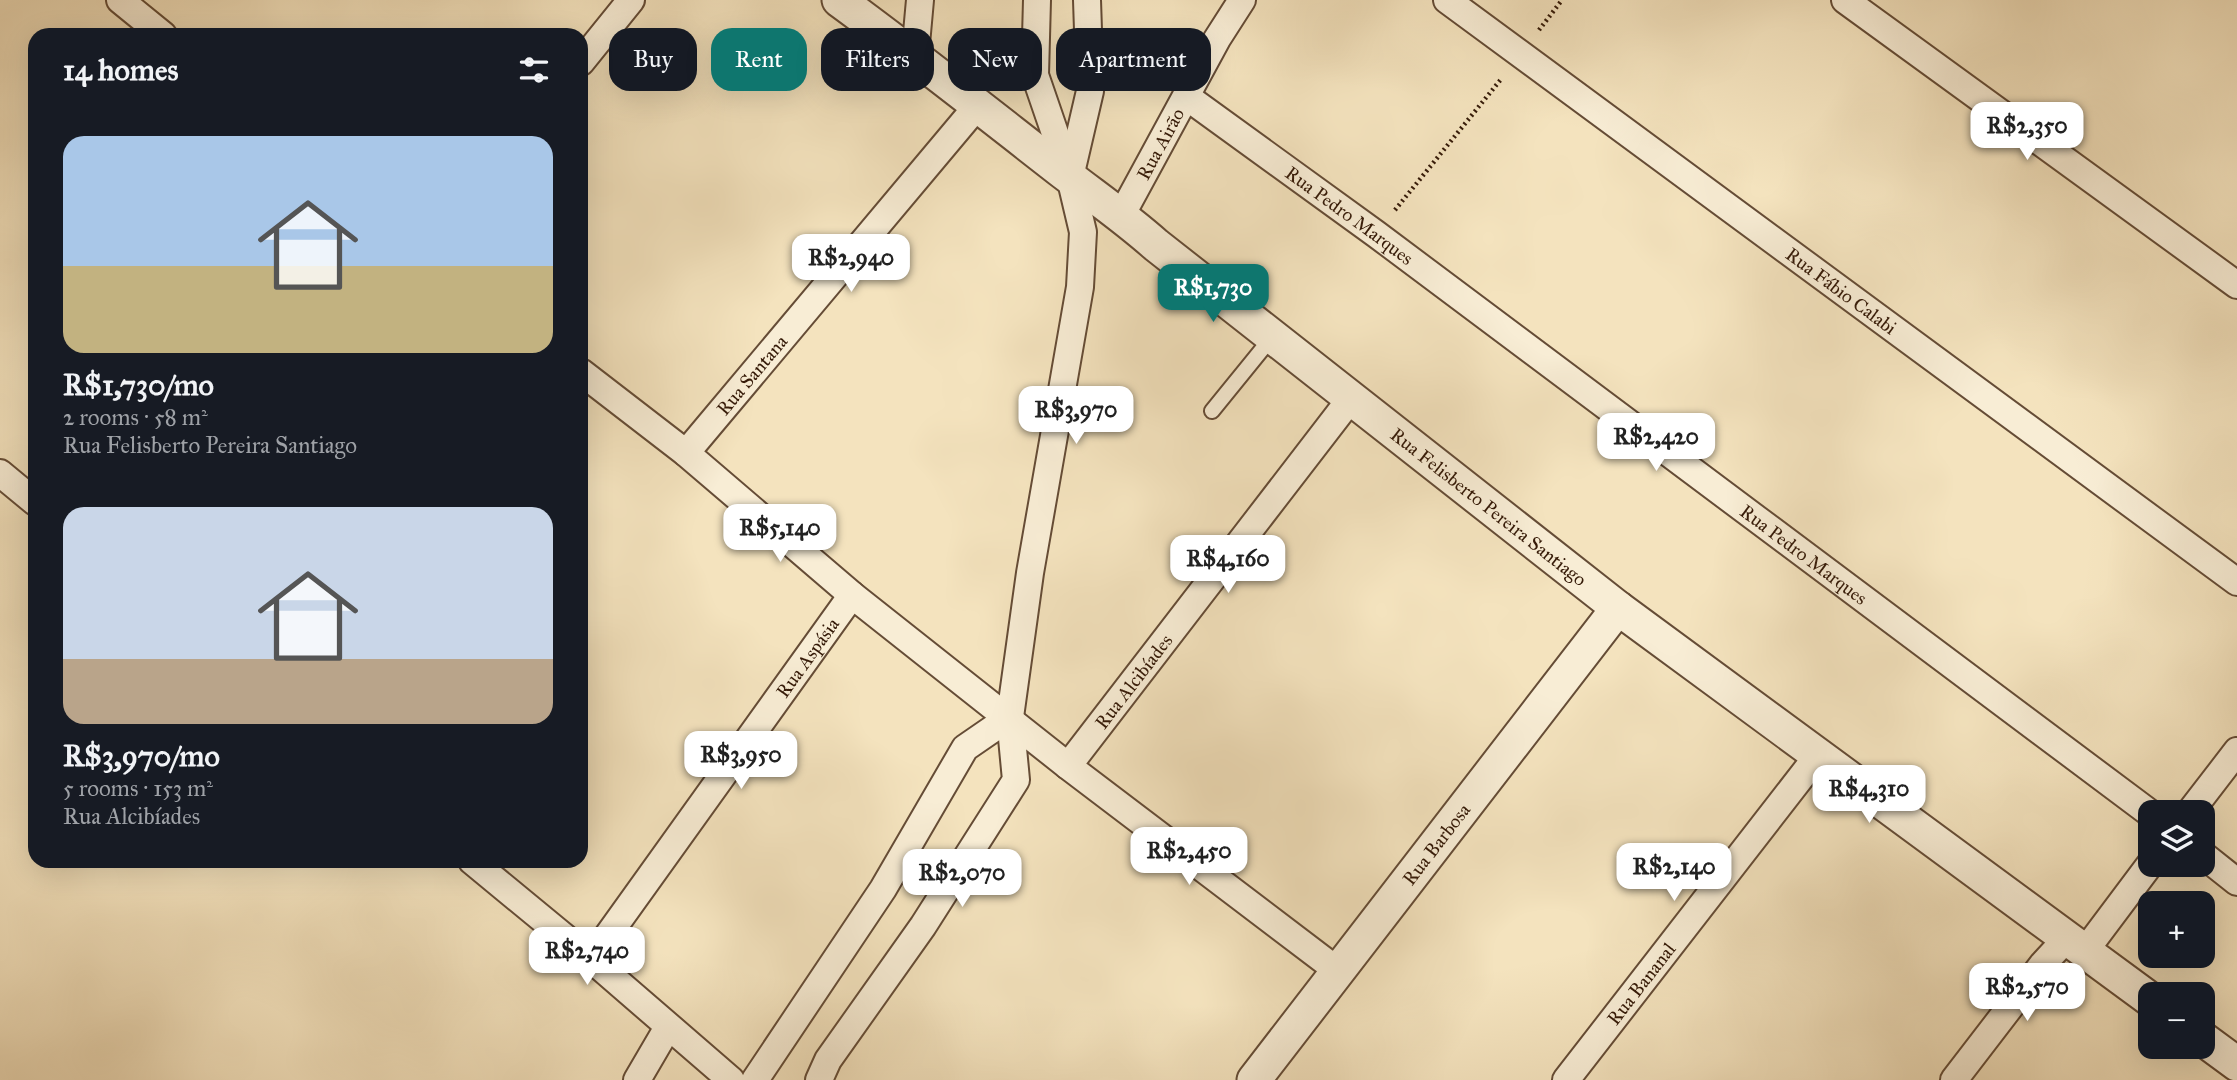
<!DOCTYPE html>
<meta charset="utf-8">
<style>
body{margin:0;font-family:"IM FELL Great Primer",serif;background:#20242c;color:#f1f3f6;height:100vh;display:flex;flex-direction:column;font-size:26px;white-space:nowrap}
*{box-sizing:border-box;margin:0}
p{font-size:23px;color:#9ea1a6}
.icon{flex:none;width:38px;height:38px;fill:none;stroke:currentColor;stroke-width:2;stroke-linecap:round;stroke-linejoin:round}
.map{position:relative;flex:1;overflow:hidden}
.panel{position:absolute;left:28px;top:28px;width:560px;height:840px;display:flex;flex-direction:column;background:#171b24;border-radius:21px;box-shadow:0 7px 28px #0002}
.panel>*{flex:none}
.top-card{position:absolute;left:609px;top:28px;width:665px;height:63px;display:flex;gap:14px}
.fabs{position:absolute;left:2138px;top:800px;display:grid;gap:14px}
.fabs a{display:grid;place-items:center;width:77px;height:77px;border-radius:14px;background:#171b24;box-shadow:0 7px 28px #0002;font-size:35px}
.price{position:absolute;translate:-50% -60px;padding:0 16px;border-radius:14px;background:#fff;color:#222;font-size:23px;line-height:46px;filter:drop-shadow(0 2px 4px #0008)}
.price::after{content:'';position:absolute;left:50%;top:42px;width:21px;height:16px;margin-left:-10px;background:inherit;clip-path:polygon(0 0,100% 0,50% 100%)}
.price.on{background:#0f766e;color:#fff}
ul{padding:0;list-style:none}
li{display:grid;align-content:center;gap:14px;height:371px;padding:0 35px}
li span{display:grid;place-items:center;height:217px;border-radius:21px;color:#555}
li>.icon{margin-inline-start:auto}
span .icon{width:126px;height:126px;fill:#fffc;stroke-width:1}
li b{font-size:30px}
h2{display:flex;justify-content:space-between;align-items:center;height:84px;padding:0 35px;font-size:30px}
.chip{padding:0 24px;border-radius:21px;background:#171b24;box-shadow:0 7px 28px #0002;font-size:24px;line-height:63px}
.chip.on{background:#0f766e;color:#fff}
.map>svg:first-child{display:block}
</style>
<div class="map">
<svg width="2237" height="1080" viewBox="0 0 2237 1080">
<rect width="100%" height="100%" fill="#f4e3be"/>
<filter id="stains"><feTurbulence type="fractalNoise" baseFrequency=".00286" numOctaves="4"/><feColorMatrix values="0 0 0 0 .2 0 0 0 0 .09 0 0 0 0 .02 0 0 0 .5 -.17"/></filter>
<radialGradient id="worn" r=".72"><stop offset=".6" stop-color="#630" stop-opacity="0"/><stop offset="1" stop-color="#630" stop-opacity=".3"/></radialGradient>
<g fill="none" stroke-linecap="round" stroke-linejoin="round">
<defs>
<path id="service" d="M1212,411L1273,336"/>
<g id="minor">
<path d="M120,0L163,35"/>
<path id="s1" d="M1447,0L2237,582"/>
<path d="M1845,0L2237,285"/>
<path d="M915,55L920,0"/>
<path d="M581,62L631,0"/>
<path id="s2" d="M1187,97L1376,234L2151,814"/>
<path d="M1070,177L1090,91L1087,0"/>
<path id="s3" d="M1122,214L1217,39L1242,0"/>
<path d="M581,372L686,453L852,595L1068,766L1338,971"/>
<path id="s4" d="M686,453L978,105"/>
<path d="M0,473L35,502"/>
<path id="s5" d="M1068,766L1352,397"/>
<path d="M2190,812L2237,751"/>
<path d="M2203,855L2237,882"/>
<path d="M472,861L591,959L731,1080"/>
<path d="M2085,951L2151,863"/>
<path id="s6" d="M591,959L852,595"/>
<path d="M637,1080L668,1027"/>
<path d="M755,1080L883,889L965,748L1010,717"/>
<path d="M819,1080L828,1060L923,926L1016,780L1010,717L1030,573L1080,287L1083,232L1070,177L1035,75L1037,0"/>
<path id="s7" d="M1566,1080L1819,754"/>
<path d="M1954,1080L2043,964L2067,938"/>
</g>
<g id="tertiary">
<path id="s8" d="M839,0C917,57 992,117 1068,176C1098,199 1128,220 1156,245L1618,608L2151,1000"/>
<path d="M2203,1039L2237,1064"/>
<path id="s9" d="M1254,1080L1618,608"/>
</g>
</defs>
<!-- service casing -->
<use href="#service" stroke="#654c36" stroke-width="18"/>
<!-- minor casing -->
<use href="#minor" stroke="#654c36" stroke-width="30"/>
<!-- tertiary casing -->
<use href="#tertiary" stroke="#654c36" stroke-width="37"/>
<!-- path -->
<path stroke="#351a08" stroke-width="4.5" stroke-dasharray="2 3.5" stroke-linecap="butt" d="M1539,30L1562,0
M1395,210L1502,78"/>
<!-- service -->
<use href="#service" stroke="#f8edd5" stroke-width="14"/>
<!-- minor -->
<use href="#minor" stroke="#f8edd5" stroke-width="26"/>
<!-- tertiary -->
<use href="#tertiary" stroke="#f8edd5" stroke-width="33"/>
</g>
<g text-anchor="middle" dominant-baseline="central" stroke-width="5" stroke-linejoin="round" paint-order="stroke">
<!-- street labels -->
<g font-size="19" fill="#351a08" stroke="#f8edd5">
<text stroke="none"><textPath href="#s3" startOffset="80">Rua Airão</textPath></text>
<text stroke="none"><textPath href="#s2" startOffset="201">Rua Pedro Marques</textPath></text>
<text stroke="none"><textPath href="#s1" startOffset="490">Rua Fábio Calabi</textPath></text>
<text stroke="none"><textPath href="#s4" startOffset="102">Rua Santana</textPath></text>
<text stroke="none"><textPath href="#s8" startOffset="824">Rua Felisberto Pereira Santiago</textPath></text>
<text stroke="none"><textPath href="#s2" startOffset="768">Rua Pedro Marques</textPath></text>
<text stroke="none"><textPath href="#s6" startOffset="371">Rua Aspásia</textPath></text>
<text stroke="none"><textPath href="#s5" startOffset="107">Rua Alcibíades</textPath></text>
<text stroke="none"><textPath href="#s9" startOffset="298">Rua Barbosa</textPath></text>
<text stroke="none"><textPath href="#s7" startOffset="122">Rua Bananal</textPath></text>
</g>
</g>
<rect width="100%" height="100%" filter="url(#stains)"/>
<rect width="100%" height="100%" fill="url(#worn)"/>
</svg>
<div class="fabs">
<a><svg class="icon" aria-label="layers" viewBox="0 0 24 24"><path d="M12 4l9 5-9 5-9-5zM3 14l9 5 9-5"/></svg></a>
<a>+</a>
<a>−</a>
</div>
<b class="price" style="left:2027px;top:162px">R$2,350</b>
<b class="price" style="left:851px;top:294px">R$2,940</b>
<b class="price on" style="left:1213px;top:324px">R$1,730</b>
<b class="price" style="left:1076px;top:446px">R$3,970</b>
<b class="price" style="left:1656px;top:473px">R$2,420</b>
<b class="price" style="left:780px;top:564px">R$5,140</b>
<b class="price" style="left:1228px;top:595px">R$4,160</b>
<b class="price" style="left:741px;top:791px">R$3,950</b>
<b class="price" style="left:1869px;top:825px">R$4,310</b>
<b class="price" style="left:1189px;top:887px">R$2,450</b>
<b class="price" style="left:1674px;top:903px">R$2,140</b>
<b class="price" style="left:962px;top:909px">R$2,070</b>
<b class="price" style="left:587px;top:987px">R$2,740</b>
<b class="price" style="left:2027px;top:1023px">R$2,570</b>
<div class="top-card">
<a class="chip">Buy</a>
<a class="chip on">Rent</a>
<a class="chip">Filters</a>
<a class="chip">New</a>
<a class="chip">Apartment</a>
</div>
<section class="panel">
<h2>14 homes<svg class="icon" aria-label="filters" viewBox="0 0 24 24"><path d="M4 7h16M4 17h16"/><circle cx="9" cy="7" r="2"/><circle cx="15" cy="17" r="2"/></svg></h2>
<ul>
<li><span style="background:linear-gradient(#a9c7e8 60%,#c2b280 0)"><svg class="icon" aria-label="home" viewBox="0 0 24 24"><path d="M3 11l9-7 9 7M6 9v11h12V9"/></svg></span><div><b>R$1,730/mo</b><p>2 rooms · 58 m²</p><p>Rua Felisberto Pereira Santiago</p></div></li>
<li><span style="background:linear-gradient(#c9d6e8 70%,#b9a48a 0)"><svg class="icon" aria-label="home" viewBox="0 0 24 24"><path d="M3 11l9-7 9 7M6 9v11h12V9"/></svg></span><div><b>R$3,970/mo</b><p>5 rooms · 153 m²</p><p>Rua Alcibíades</p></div></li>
</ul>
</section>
</div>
